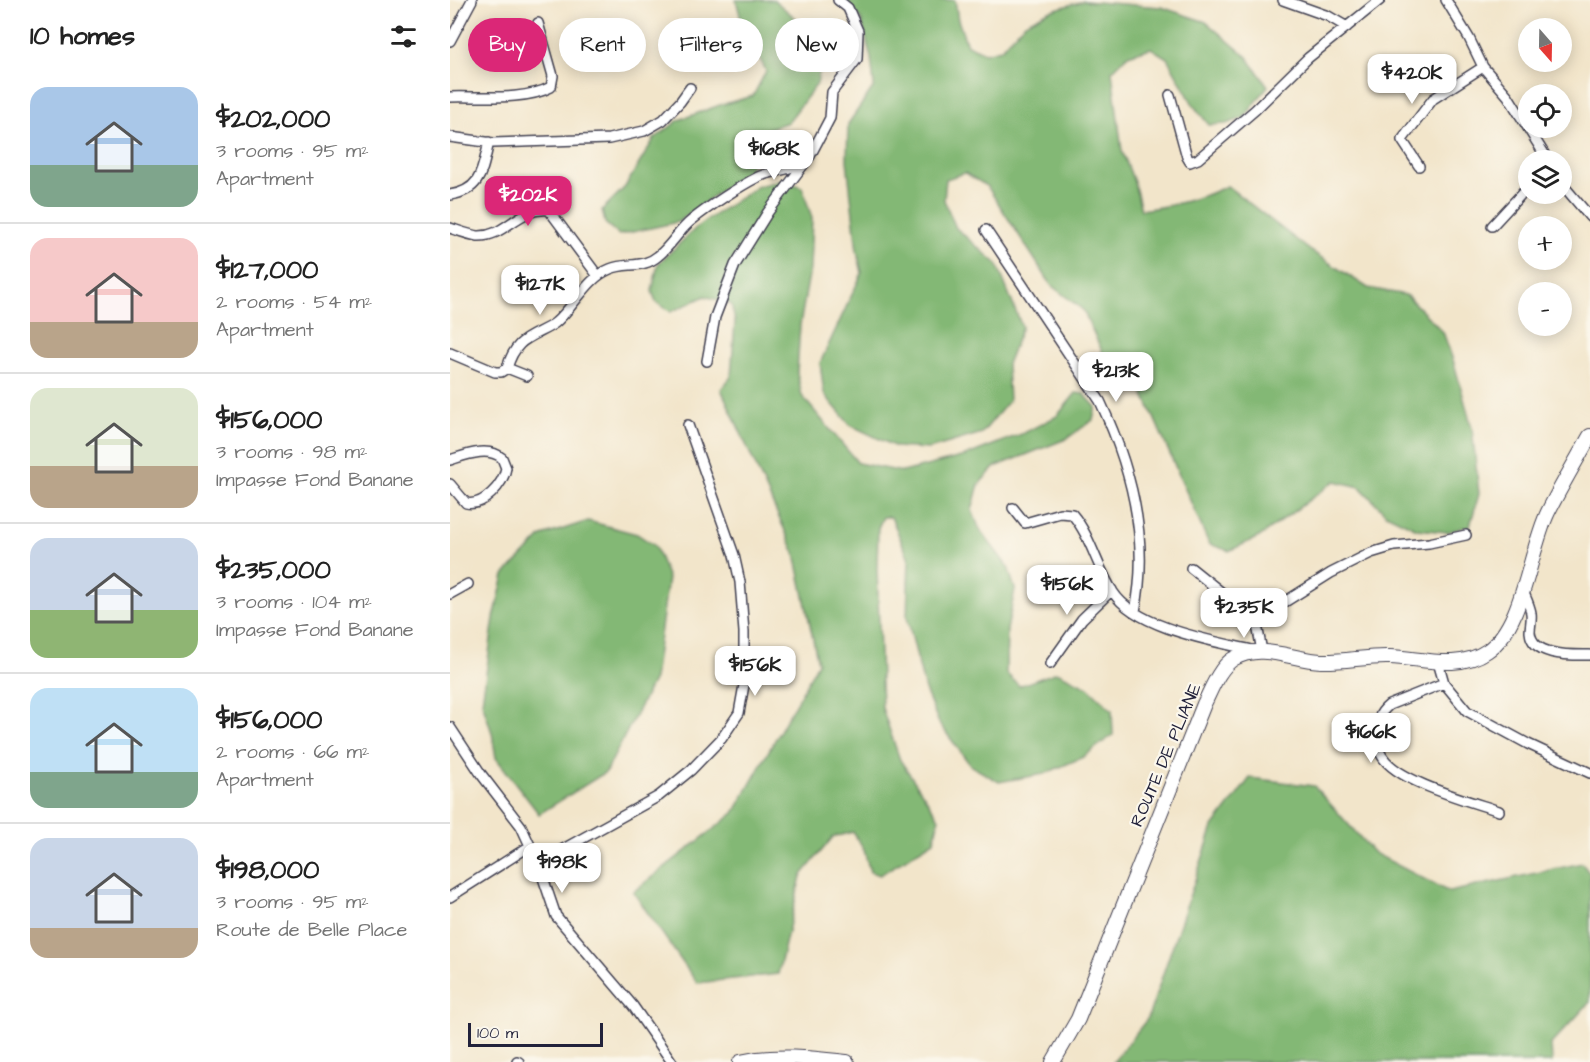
<!DOCTYPE html>
<meta charset="utf-8">
<style>
body{margin:0;font-family:"Architects Daughter",sans-serif;background:#f6f6f6;color:#222;height:100vh;display:flex;flex-direction:column;font-size:22px;white-space:nowrap}
*{box-sizing:border-box;margin:0}
p{font-size:20px;color:#767676}
.icon{flex:none;width:33px;height:33px;fill:none;stroke:currentColor;stroke-width:2;stroke-linecap:round;stroke-linejoin:round}
.map{position:relative;flex:1;overflow:hidden}
.sheet{display:flex;flex-direction:column;background:#fff;width:450px}
.sheet>*{flex:none}
.top-card{position:absolute;left:18px;top:18px;width:570px;height:54px;display:flex;gap:12px}
.needle{width:39px;rotate:160deg}
.tools{position:absolute;left:1068px;top:18px;display:grid;gap:12px}
.tools a{display:grid;place-items:center;width:54px;height:54px;border-radius:50%;background:#fff;box-shadow:0 3px 15px #0003;font-size:30px}
.scale{position:absolute;left:18px;bottom:15px;width:135px;box-sizing:border-box;padding-left:6px;border:3px solid #22223b;border-top:0;font-size:16px;line-height:21px;white-space:nowrap;color:#22223b;-webkit-text-stroke:4px #fbf7ec;paint-order:stroke}
.price{position:absolute;translate:-50% -51px;padding:0 14px;border-radius:12px;background:#fff;color:#222;font-size:20px;line-height:39px;filter:drop-shadow(0 2px 3px #0008)}
.price::after{content:'';position:absolute;left:50%;top:36px;width:18px;height:14px;margin-left:-9px;background:inherit;clip-path:polygon(0 0,100% 0,50% 100%)}
.price.current{background:#db2777;color:#fff}
ul{padding:0;list-style:none}
li{display:flex;align-items:center;gap:18px;height:150px;padding:0 30px}
li+li{border-top:2px solid #e0e0e0}
li span{display:grid;place-items:center;flex:none;width:168px;height:120px;border-radius:18px;color:#555}
li>.icon{margin-inline-start:auto}
span .icon{width:72px;height:72px;fill:#fffc;stroke-width:1}
li b{font-size:26px}
h2{display:flex;justify-content:space-between;align-items:center;height:72px;padding:0 30px;font-size:26px}
.chip{padding:0 21px;border-radius:27px;background:#fff;box-shadow:0 3px 15px #0003;font-size:21px;line-height:54px}
.chip.current{background:#db2777;color:#fff}
main{display:flex;flex:1;min-height:0}
.map>svg:first-child{display:block}
</style>
<main>
<section class="sheet">
<h2>10 homes<svg class="icon" aria-label="filters" viewBox="0 0 24 24"><path d="M4 7h16M4 17h16"/><circle cx="9" cy="7" r="2"/><circle cx="15" cy="17" r="2"/></svg></h2>
<ul>
<li><span style="background:linear-gradient(#a9c7e8 65%,#7fa58c 0)"><svg class="icon" aria-label="home" viewBox="0 0 24 24"><path d="M3 11l9-7 9 7M6 9v11h12V9"/></svg></span><div><b>$202,000</b><p>3 rooms · 95 m²</p><p>Apartment</p></div></li>
<li><span style="background:linear-gradient(#f6c9c9 70%,#b9a48a 0)"><svg class="icon" aria-label="home" viewBox="0 0 24 24"><path d="M3 11l9-7 9 7M6 9v11h12V9"/></svg></span><div><b>$127,000</b><p>2 rooms · 54 m²</p><p>Apartment</p></div></li>
<li><span style="background:linear-gradient(#dfe7d0 65%,#b9a48a 0)"><svg class="icon" aria-label="home" viewBox="0 0 24 24"><path d="M3 11l9-7 9 7M6 9v11h12V9"/></svg></span><div><b>$156,000</b><p>3 rooms · 98 m²</p><p>Impasse Fond Banane</p></div></li>
<li><span style="background:linear-gradient(#c9d6e8 60%,#8fb573 0)"><svg class="icon" aria-label="home" viewBox="0 0 24 24"><path d="M3 11l9-7 9 7M6 9v11h12V9"/></svg></span><div><b>$235,000</b><p>3 rooms · 104 m²</p><p>Impasse Fond Banane</p></div></li>
<li><span style="background:linear-gradient(#bfe0f5 70%,#7fa58c 0)"><svg class="icon" aria-label="home" viewBox="0 0 24 24"><path d="M3 11l9-7 9 7M6 9v11h12V9"/></svg></span><div><b>$156,000</b><p>2 rooms · 66 m²</p><p>Apartment</p></div></li>
<li><span style="background:linear-gradient(#c9d6e8 75%,#b9a48a 0)"><svg class="icon" aria-label="home" viewBox="0 0 24 24"><path d="M3 11l9-7 9 7M6 9v11h12V9"/></svg></span><div><b>$198,000</b><p>3 rooms · 95 m²</p><p>Route de Belle Place</p></div></li>
</ul>
</section>
<div class="map">
<svg width="1140" height="1062" viewBox="0 0 1140 1062">
<rect width="100%" height="100%" fill="#fbf7ec"/>
<filter id="ink" filterUnits="userSpaceOnUse"><feTurbulence type="fractalNoise" baseFrequency=".0167" numOctaves="2"/><feDisplacementMap in="SourceGraphic" scale="12" xChannelSelector="R" yChannelSelector="G"/><feConvolveMatrix kernelMatrix="1 2 1 2 8 2 1 2 1" color-interpolation-filters="sRGB"/></filter>
<filter id="wash" filterUnits="userSpaceOnUse"><feTurbulence type="fractalNoise" baseFrequency=".008" numOctaves="4" result="noise"/><feDisplacementMap in="SourceGraphic" scale="24" xChannelSelector="R" yChannelSelector="G"/><feGaussianBlur stdDeviation="1.35" result="paint"/><feColorMatrix in="noise" values="0 0 0 0 0 0 0 0 0 0 0 0 0 0 0 0 0 1.4 0 .05"/><feComposite in="paint" operator="in"/></filter>
<g filter="url(#wash)">
<rect width="100%" height="100%" fill="#f2e5ca"/>
<!-- forest -->
<path fill="#83b874" stroke="#526d58" stroke-width="1.5" d="M286,0H324L362,32L374,47L367,84L338,122L315,130L306,137L302,150L304,158L299,170L228,222L169,235L155,223L152,210L175,187L204,139L229,120L270,105L303,96L316,71L293,26Z
M396,0H505L508,20L517,45L535,53L551,49L575,23L599,11L633,1L711,7L756,22L797,57L818,86L794,118L776,124L759,125L744,106L717,58L701,48L678,55L662,71L672,151L684,182L691,210C722,206 749,200 777,186L861,251L918,288L956,295L993,332L1004,363L1022,428L1029,494L1020,526L997,532L967,529L936,514L910,487L885,481L809,537L779,551L759,544L692,390L657,362L633,310L602,286L537,186L515,173L496,179L494,200L506,228L547,264L572,327L557,364L559,401L532,433L479,449L446,447L400,425L374,394L370,363L412,273L407,251L397,160L398,124L424,86L421,58L411,19Z
M332,180L352,187L362,218L360,269L350,325L347,373L352,396L408,463L453,472L515,456L574,433L607,416L626,393L634,394L646,407L643,420L616,439L545,467L529,484L522,510L530,530L558,567L565,589L557,630L556,673L569,686L607,672L638,687L662,710L663,735L633,757L594,774L549,782L521,766L489,723L475,690L457,617L459,559L441,517H433L428,528L427,568L432,708L450,760L489,818L484,841L430,875L420,872L414,850L403,832L383,837L351,876L328,974L247,983L183,892L284,813L368,663L345,553L271,389L281,377L285,321L281,304L255,296L221,312L206,302L202,291L208,264L248,226L308,186Z
M138,521L187,534L205,546L218,578L204,679L156,772L89,814L46,758L42,733L32,702L44,618L54,575L92,536Z
M800,778L864,786L924,853L999,892L1132,863L1140,874V1002L1101,1044L1102,1062H663L698,1018L763,827Z"/>
</g>
<g filter="url(#ink)">
<g fill="none" stroke-linecap="round" stroke-linejoin="round">
<defs>
<path id="street" d="M833,0L878,16L897,27
M996,0L1019,38L1033,67L1058,96L1098,160
M0,41L22,0
M720,95L737,157L740,162L748,159L805,110L858,58L930,0
M0,97C29,96 75,101 101,87L103,76L88,23
M0,137L43,143L159,139L194,131L213,120L230,102L240,88
M969,166L952,140L983,99L1033,67
M1112,184L1140,217
M0,195C32,190 32,170 39,142
M1042,226L1078,187
M0,228C9,231 19,235 28,236C56,237 67,207 99,210L148,276
M536,230L650,401C680,465 700,540 685,611
M0,353L45,372H51L57,368L77,376
M257,361L265,317L285,265L318,212L360,156L380,118L382,92L407,59L408,31L398,8L388,0
M57,368C60,358 63,351 70,344C79,335 94,331 105,323C124,307 137,278 160,269C177,262 193,269 208,256C221,246 229,230 242,220C258,207 290,186 308,177C322,170 342,171 354,160
M0,460C16,455 38,446 52,458L56,468C53,485 33,507 16,503L0,484
M563,508L575,523L610,513L622,514C641,536 647,568 663,592C686,628 763,641 802,650
M741,568L806,620L812,651
M1073,591C1076,598 1080,606 1081,613C1082,619 1080,626 1080,632C1082,657 1122,655 1140,655
M0,594L18,584
M806,620L881,573L921,553L944,546L979,543L1016,535
M988,662L994,683L1017,711L1078,744L1140,773
M600,664L632,619L662,590
M994,683L939,705C928,714 928,720 928,733C928,741 927,749 932,756C947,782 1020,801 1049,811
M0,727L31,774L71,826L88,863L106,916L183,1006L222,1062
M88,863L209,796L241,770L272,738L289,713L294,685V632L290,582L284,555L238,425
M0,897L80,846
M67,1061L69,1062"/>
<path id="secondary" d="M290,1062C326,1054 361,1058 397,1062
M603,1062L628,1019L754,704C761,690 769,668 783,659C811,642 842,660 871,661C894,662 917,656 940,657C971,658 1008,671 1037,651C1074,626 1079,551 1098,512C1111,486 1126,461 1140,436"/>
</defs>
<!-- street casing -->
<use href="#street" stroke="#413f50" stroke-width="12"/>
<!-- secondary casing -->
<use href="#secondary" stroke="#413f50" stroke-width="16"/>
<!-- street -->
<use href="#street" stroke="#fff" stroke-width="9"/>
<!-- secondary -->
<use href="#secondary" stroke="#fff" stroke-width="14"/>
</g>
</g>
<g text-anchor="middle" dominant-baseline="central" stroke-width="4.5" stroke-linejoin="round" paint-order="stroke">
<!-- street labels -->
<g font-size="18" fill="#22223b" stroke="#fbf7ec">
<text transform="translate(716 755) rotate(-67)">ROUTE DE PLIANE</text>
</g>
</g>
</svg>
<div class="tools">
<a><svg class="needle" viewBox="-14 -14 28 28"><path d="M0-13l5 13h-10z" fill="#e53935"/><path d="M0 13l5-13h-10z" fill="#767676"/></svg></a>
<a><svg class="icon" aria-label="locate" viewBox="0 0 24 24"><circle cx="12" cy="12" r="6"/><path d="M12 2v4M12 18v4M2 12h4M18 12h4"/></svg></a>
<a><svg class="icon" aria-label="layers" viewBox="0 0 24 24"><path d="M12 4l9 5-9 5-9-5zM3 14l9 5 9-5"/></svg></a>
<a>+</a>
<a>−</a>
</div>
<div class="scale">100 m</div>
<b class="price" style="left:962px;top:105px">$420K</b>
<b class="price" style="left:324px;top:181px">$168K</b>
<b class="price current" style="left:78px;top:227px">$202K</b>
<b class="price" style="left:90px;top:316px">$127K</b>
<b class="price" style="left:666px;top:403px">$213K</b>
<b class="price" style="left:617px;top:616px">$156K</b>
<b class="price" style="left:794px;top:639px">$235K</b>
<b class="price" style="left:305px;top:697px">$156K</b>
<b class="price" style="left:921px;top:764px">$166K</b>
<b class="price" style="left:112px;top:894px">$198K</b>
<div class="top-card">
<a class="chip current">Buy</a>
<a class="chip">Rent</a>
<a class="chip">Filters</a>
<a class="chip">New</a>
</div>
</div>
</main>
